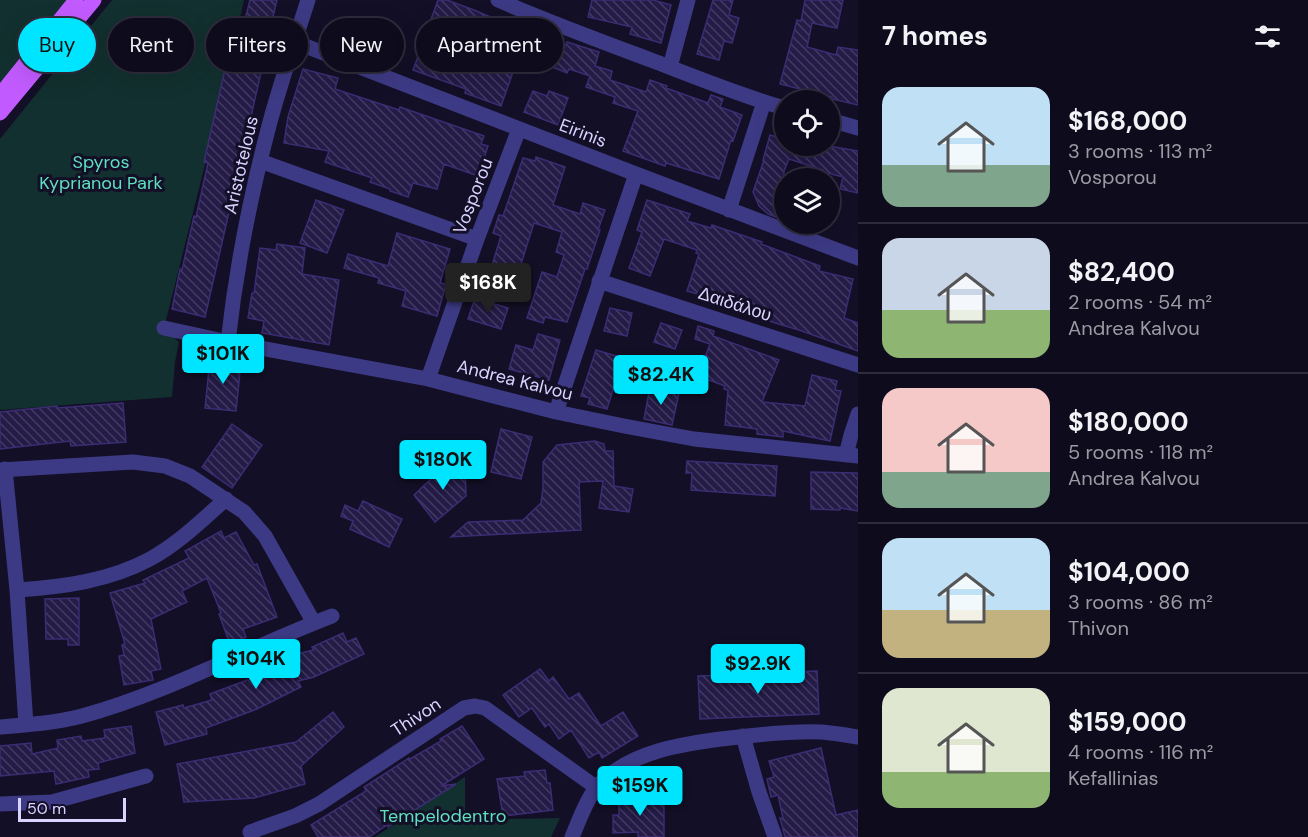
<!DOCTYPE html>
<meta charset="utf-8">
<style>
body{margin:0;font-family:"DM Sans",sans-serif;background:#171425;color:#f1f3f6;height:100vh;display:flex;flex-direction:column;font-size:22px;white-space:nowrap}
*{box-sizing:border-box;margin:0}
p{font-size:20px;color:#9b9ba3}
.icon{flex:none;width:33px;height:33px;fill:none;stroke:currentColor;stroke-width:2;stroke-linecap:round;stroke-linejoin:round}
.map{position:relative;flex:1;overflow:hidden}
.sheet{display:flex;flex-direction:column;background:#0e0b1c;width:450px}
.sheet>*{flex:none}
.hud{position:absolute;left:18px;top:18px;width:570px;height:54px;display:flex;gap:12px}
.fabs{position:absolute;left:774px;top:90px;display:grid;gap:12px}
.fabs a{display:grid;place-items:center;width:66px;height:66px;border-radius:50%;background:#0e0b1c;box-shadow:0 6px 24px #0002,0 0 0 2px #2e2b3b;font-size:30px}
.scale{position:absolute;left:18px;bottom:15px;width:108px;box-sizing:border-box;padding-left:6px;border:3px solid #d9d4ff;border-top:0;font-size:16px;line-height:21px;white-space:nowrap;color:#d9d4ff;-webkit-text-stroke:4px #130f26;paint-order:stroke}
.price{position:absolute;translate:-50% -51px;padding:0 14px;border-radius:6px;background:#00e5ff;color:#111;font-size:20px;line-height:39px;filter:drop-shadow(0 2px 3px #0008)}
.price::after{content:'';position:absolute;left:50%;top:36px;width:18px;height:14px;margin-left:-9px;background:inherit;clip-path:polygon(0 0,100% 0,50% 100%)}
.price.active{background:#222;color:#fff}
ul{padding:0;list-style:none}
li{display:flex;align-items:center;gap:18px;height:150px;padding:0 24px}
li+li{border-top:2px solid #2e2b3b}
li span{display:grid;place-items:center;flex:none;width:168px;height:120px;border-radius:18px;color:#555}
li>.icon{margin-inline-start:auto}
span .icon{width:72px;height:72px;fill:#fffc;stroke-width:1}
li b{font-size:26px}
h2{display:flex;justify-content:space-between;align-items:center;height:72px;padding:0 24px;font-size:26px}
.tag{padding:0 21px;border-radius:27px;background:#0e0b1c;box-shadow:0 6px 24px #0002,0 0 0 2px #2e2b3b;font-size:21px;line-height:54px}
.tag.active{background:#00e5ff;color:#111}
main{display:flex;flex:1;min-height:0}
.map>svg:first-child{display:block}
</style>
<main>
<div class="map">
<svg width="858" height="837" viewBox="0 0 858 837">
<defs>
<pattern id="building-back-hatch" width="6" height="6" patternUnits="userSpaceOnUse" patternTransform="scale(1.5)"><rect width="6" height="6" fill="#241b47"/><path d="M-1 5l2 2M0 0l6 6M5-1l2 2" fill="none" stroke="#433b63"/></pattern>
</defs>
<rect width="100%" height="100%" fill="#130f26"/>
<!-- green -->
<path fill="#12302f" d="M0,0H79L0,100Z
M112,0H244L225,85L164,328L179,342L175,362L172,397L0,410V139Z
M465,777V820L560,818L551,837H375Z"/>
<!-- building -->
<path fill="url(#building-back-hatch)" stroke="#3b2d73" stroke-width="1.5" d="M250,0H277L267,42L241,35Z
M438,0H447L474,10L530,34L531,32L564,48L567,42L599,52L595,66L612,71L610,80L646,92L650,80L667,86L666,88L708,103L711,95L723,99L720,107L742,115L733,141L731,140L719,179L666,163L665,166L623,151L638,111L613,103L615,97L586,87L590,76L569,69L567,73L466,32L464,35L430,22Z
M592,0H653L671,5L661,43L630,34L632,27L588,17Z
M713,0H733L729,15L739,18L732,43L724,41L719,60L697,54Z
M805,0H843L837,28L812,23L807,47L836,55L838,47L858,50V105L832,99V97L780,84L797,20L801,21Z
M423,43L476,62V60L513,72L501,106L465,93L466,89L413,70Z
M228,56L263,64L205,317L172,309L180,269L182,270L194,216L196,217L208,163L204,162Z
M303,69L338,78L335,89L399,110L400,107L484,136L481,144L488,146L478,176L444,164L437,189L413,183L408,197L390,191V189L370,182L372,178L325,162L329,151L284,143L288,117Z
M533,91L547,96L549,91L568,98L558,125L524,112Z
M770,135L784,139V146H829L858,151V193L840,189L843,177L823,172V170L789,159L784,171V220L768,214L759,206L753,192L764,160H763Z
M536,157L565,167L553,205L580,214L583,203L605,210L598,230H600L587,269H585L567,322L545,317L543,323L527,318L542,272L557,277L564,255L556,252L562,232L534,223L515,283L489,275L501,236L493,233L499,215L503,216L523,158L535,161Z
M316,200L344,210L327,253L300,243Z
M647,200L690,214L687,221L711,228L712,225L762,242L761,244L820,266L819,271L853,279L844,318L858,323V351L799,330L752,316L753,313L712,298L687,291L699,254L696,253L697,250L664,239L650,276L629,268L642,232L637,230Z
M397,233L450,249L440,283L446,284L437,316L402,306L406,291L378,283L379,278L344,268L348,254L388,266Z
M277,244L305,248L302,274L339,280L329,345L262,333L264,321L248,318L252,293H254L260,248L276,250Z
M475,298L508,308L501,329L468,319Z
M610,308L632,313L627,336L604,331Z
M661,323L682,330L675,349L654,342Z
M698,326L714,331L713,336L779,360L762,402L805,406L812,375L837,381L835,390L841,391L830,441L783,431V437L757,434V429L725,425L728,390L724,389L725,386L698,376L710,344L695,339Z
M538,334L560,340L549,380L509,369L516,345L533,350Z
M596,350L623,358L607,409L588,404L590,398L581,396Z
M210,359L241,362L236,411L205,408Z
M650,387L679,393L672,425L644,419Z
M123,403L126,442L71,446L70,441L0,449V412L57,406V408Z
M232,424L262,445L232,488L202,467Z
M501,429L532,437L521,479L491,472Z
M595,441L604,444L605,451H613L614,486L633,489L629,512L599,508L603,481L579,482L581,530L451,537L468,522L523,520L541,503L543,487V462L557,445Z
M687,461L777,466L775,496L691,490L692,473H686Z
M439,465H465L466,496L435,522L414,495L433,477Z
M811,472L858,473V511L840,508V510L811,509Z
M363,501L402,519L389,547L350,529L353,521L341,516L345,505L358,511Z
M221,531L224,538L236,532L254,565L257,564L277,617L243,629L246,637L230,644L219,614L221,613L207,578L182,591L187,602L151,619L161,669L151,671L153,680L124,685L119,656L124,655L122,645L125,644L110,593L145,583L143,580L189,558L185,551Z
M79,598V645H68V639H46L45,599Z
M343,633L347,642L356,638L364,654L314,677L298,681L301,687L257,709L206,728L207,734L165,745L156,712L183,705L184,708L212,700L210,694L250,679L249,677L291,655L314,650L312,647Z
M540,669L549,681L553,677L569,699L579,693L601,726L623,712L638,736L602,758L599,752L589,758L571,730L559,739L549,724L545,727L532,708L519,717L503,695Z
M817,671L819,714L700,719L698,676Z
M333,712L344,727L301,766L305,784L254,798L184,802L177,764L296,742Z
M131,726L135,753L98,763L99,769L88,770L89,777L56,784L54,771L0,776V746L31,743L32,754L58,748L57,740L81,736L82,741L105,738L104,730Z
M462,726L484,759L441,786L456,784L388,827L387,825L369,837H318L311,825L366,791L364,787L409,758L410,759L441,741L440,739Z
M821,748L836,815L858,810V837H785L780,818H783L778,795L771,797L767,779L774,777L769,761Z
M545,770L547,783H550L553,810L503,816L497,779L525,776L524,772Z
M619,796H636V800H664V837H638V832L613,833V815H619Z"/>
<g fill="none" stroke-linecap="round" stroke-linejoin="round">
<!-- minor -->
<path stroke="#3d3a85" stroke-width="15" d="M498,0C548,22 600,41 651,60C695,77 739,95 784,108
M295,42L636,174L858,258
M670,67L688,0
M830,120L858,128
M260,161L477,239
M729,210L764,102
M599,281L858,365
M164,328L228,342L428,379L556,412L624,426L694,439L858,456
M228,342C236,269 251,193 270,122C281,81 295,41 308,0
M428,379L477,239L519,129
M556,412L636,174
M846,455L851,435L858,414
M5,469L17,590L26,725
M0,470L133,462L165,466L190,476L244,512L265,536L314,623
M17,590C63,587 109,581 150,559C178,544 202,520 226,499
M0,727C27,725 55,723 82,716C169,692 248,648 332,616
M743,736L759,792L775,837
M0,804L52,802L146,776
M250,832L295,816L319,804L464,708L475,706L485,708L597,788
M572,837C579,821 585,802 596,788C627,751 686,743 730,738C761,734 791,731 822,732C834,733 846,735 858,737"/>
<!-- major -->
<path stroke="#c25bff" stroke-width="15" d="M0,95L76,0
M0,113L94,0"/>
</g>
<g text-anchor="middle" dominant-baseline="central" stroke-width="6" stroke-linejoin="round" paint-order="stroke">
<!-- street labels -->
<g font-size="18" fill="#d9d4ff" stroke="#130f26">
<text transform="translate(583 133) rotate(21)">Eirinis</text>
<text transform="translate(241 165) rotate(-77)">Aristotelous</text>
<text transform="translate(473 196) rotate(-69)">Vosporou</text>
<text transform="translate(735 304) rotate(18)">Δαιδάλου</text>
<text transform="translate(515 380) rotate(14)">Andrea Kalvou</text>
<text transform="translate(416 717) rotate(-33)">Thivon</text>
</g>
<!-- park labels -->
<g font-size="18" fill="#5fe0c0" stroke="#130f26">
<text x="101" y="162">Spyros<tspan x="101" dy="21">Kyprianou Park</tspan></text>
<text x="443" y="816">Tempelodentro</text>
</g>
</g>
</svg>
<div class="fabs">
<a><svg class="icon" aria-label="locate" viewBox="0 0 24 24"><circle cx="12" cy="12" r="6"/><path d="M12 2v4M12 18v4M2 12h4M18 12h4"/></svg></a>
<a><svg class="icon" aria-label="layers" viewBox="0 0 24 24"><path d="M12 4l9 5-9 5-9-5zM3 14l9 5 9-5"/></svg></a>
</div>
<div class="scale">50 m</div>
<b class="price active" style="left:488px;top:314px">$168K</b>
<b class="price" style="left:223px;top:385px">$101K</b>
<b class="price" style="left:661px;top:406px">$82.4K</b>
<b class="price" style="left:443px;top:491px">$180K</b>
<b class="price" style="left:256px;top:690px">$104K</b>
<b class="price" style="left:758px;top:695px">$92.9K</b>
<b class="price" style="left:640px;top:817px">$159K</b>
<div class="hud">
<a class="tag active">Buy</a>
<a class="tag">Rent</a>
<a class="tag">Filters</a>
<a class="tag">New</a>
<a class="tag">Apartment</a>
</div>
</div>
<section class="sheet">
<h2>7 homes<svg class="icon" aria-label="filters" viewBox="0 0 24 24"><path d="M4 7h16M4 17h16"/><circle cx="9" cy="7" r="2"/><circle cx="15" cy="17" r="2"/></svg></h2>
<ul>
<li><span style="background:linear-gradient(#bfe0f5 65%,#7fa58c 0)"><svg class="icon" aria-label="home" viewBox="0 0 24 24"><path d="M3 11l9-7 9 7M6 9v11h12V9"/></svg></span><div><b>$168,000</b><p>3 rooms · 113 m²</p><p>Vosporou</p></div></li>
<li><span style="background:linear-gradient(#c9d6e8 60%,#8fb573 0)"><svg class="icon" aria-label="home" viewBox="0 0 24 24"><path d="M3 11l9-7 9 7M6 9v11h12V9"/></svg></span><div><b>$82,400</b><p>2 rooms · 54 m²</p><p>Andrea Kalvou</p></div></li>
<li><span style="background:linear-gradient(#f6c9c9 70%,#7fa58c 0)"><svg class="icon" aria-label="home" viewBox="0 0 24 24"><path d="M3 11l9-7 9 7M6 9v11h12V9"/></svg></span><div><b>$180,000</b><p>5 rooms · 118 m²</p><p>Andrea Kalvou</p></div></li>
<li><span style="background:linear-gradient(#bfe0f5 60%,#c2b280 0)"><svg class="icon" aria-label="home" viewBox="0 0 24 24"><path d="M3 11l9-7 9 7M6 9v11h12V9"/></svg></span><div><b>$104,000</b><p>3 rooms · 86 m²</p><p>Thivon</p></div></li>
<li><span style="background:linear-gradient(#dfe7d0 70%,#8fb573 0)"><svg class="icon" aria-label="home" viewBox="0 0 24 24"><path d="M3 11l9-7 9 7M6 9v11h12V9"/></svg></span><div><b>$159,000</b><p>4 rooms · 116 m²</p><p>Kefallinias</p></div></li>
</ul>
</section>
</main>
